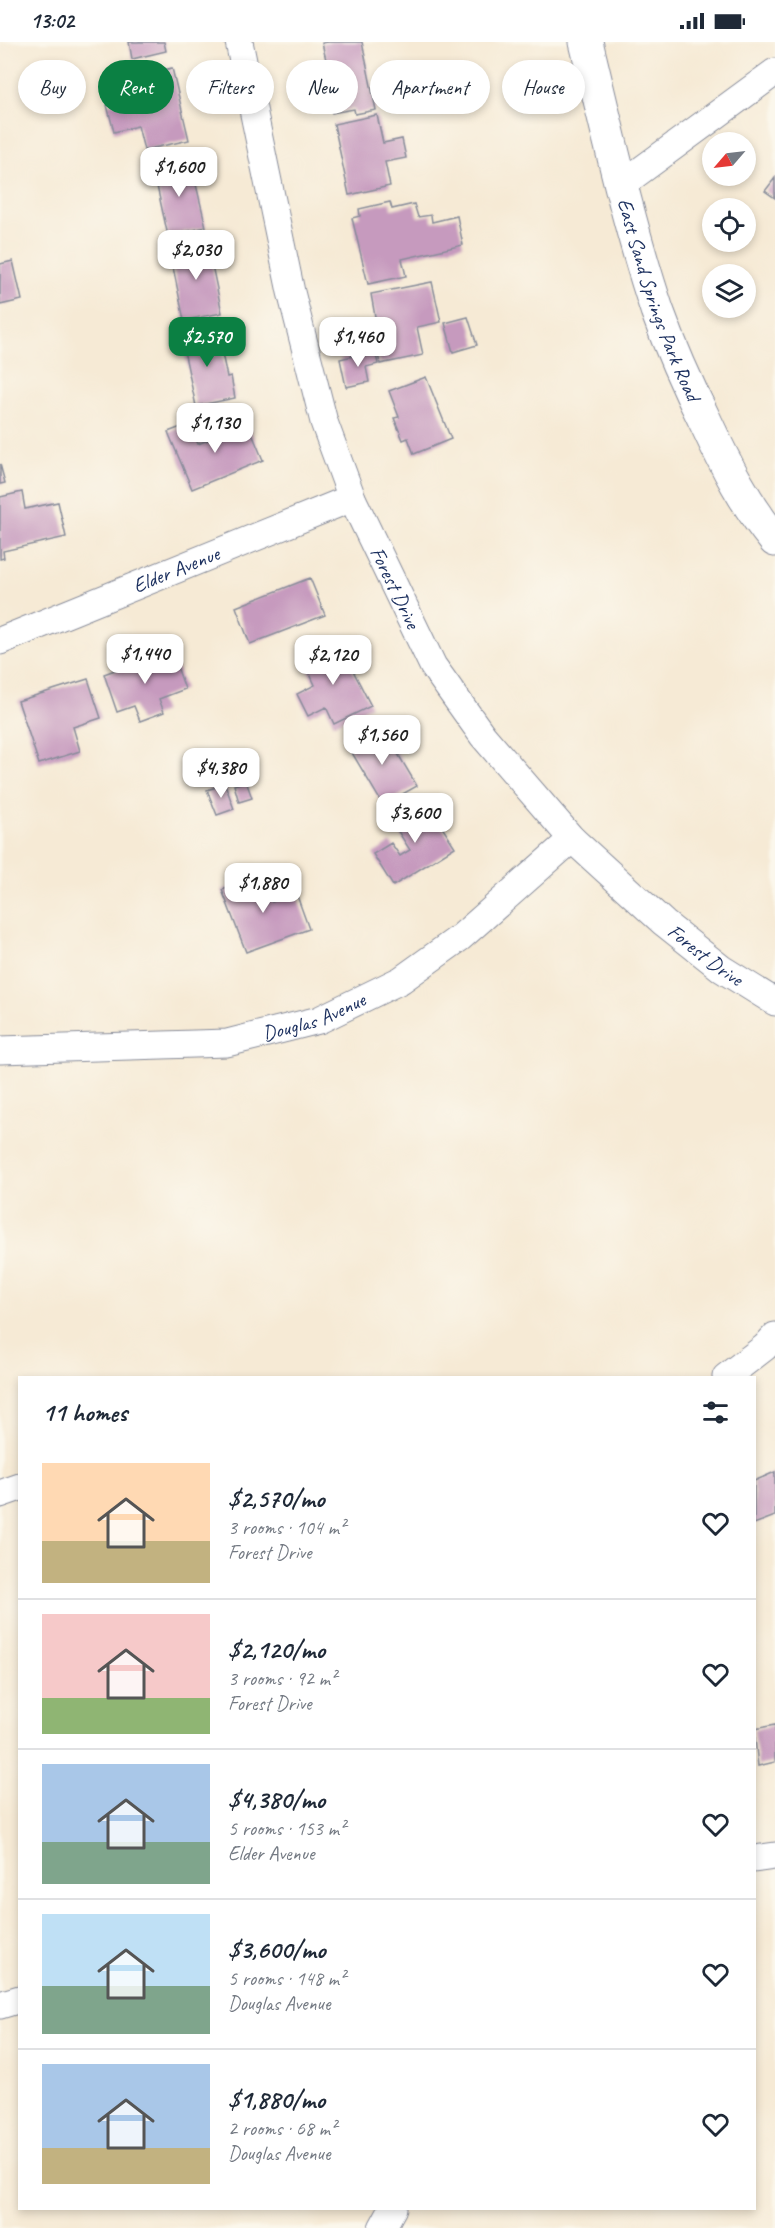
<!DOCTYPE html>
<meta charset="utf-8">
<style>
body{margin:0;font-family:Caveat,sans-serif;background:#f6f6f7;color:#1f2937;height:100vh;display:flex;flex-direction:column;font-size:22px;white-space:nowrap}
*{box-sizing:border-box;margin:0}
p{font-size:20px;color:#747a83}
.icon{flex:none;width:33px;height:33px;fill:none;stroke:currentColor;stroke-width:2;stroke-linecap:round;stroke-linejoin:round}
.map{position:relative;flex:1;overflow:hidden}
.side{position:absolute;left:18px;top:1334px;width:738px;height:834px;display:flex;flex-direction:column;background:#fff;border-radius:0px;box-shadow:0 3px 9px #0003}
.side>*{flex:none}
.guide{position:absolute;left:18px;top:18px;width:740px;height:54px;display:flex;gap:12px}
.needle{width:39px;rotate:242deg}
.buttons{position:absolute;left:702px;top:90px;display:grid;gap:12px}
.buttons a{display:grid;place-items:center;width:54px;height:54px;border-radius:50%;background:#fff;box-shadow:0 3px 9px #0003;font-size:30px}
.price{position:absolute;translate:-50% -51px;padding:0 14px;border-radius:12px;background:#fff;color:#222;font-size:20px;line-height:39px;filter:drop-shadow(0 2px 3px #0008)}
.price::after{content:'';position:absolute;left:50%;top:36px;width:18px;height:14px;margin-left:-9px;background:inherit;clip-path:polygon(0 0,100% 0,50% 100%)}
.price.selected{background:#0b8043;color:#fff}
ul{padding:0;list-style:none}
li{display:flex;align-items:center;gap:18px;height:150px;padding:0 24px}
li+li{border-top:2px solid #e0e1e3}
li span{display:grid;place-items:center;flex:none;width:168px;height:120px;border-radius:0px;color:#555}
li>.icon{margin-inline-start:auto}
span .icon{width:72px;height:72px;fill:#fffc;stroke-width:1}
li b{font-size:26px}
h2{display:flex;justify-content:space-between;align-items:center;height:72px;padding:0 24px;font-size:26px}
.chip{padding:0 21px;border-radius:27px;background:#fff;box-shadow:0 3px 9px #0003;font-size:21px;line-height:54px}
.chip.selected{background:#0b8043;color:#fff}
.status{display:flex;justify-content:space-between;align-items:center;height:42px;padding:0 30px;background:#fff;direction:ltr}
.status svg{height:16px;fill:currentColor}
.map>svg:first-child{display:block}
</style>
<div class="status"><b>13:02</b><svg viewBox="0 0 49 12"><path d="M0 12V9h3v3zM5 12V6h3v6zM10 12V3h3v9zM15 12V0h3v12zM26 1h20v11H26zM47 4h2v5h-2z"/></svg></div>
<div class="map">
<svg width="775" height="2186" viewBox="0 0 775 2186">
<rect width="100%" height="100%" fill="#fbf7ec"/>
<filter id="ink" filterUnits="userSpaceOnUse"><feTurbulence type="fractalNoise" baseFrequency=".0167" numOctaves="2"/><feDisplacementMap in="SourceGraphic" scale="12" xChannelSelector="R" yChannelSelector="G"/><feConvolveMatrix kernelMatrix="1 2 1 2 8 2 1 2 1" color-interpolation-filters="sRGB"/></filter>
<filter id="wash" filterUnits="userSpaceOnUse"><feTurbulence type="fractalNoise" baseFrequency=".008" numOctaves="4" result="noise"/><feDisplacementMap in="SourceGraphic" scale="24" xChannelSelector="R" yChannelSelector="G"/><feGaussianBlur stdDeviation="1.35" result="paint"/><feColorMatrix in="noise" values="0 0 0 0 0 0 0 0 0 0 0 0 0 0 0 0 0 1.4 0 .05"/><feComposite in="paint" operator="in"/></filter>
<g filter="url(#wash)">
<rect width="100%" height="100%" fill="#f6ead5"/>
<g id="blocks">
<!-- building -->
<path fill="#c69abe" d="M129,0H164L166,9L132,17Z
M328,0H362L376,68L355,72L354,67L332,71L327,49H330L329,30L322,1Z
M172,26L189,98L144,108L138,84L114,90L107,63L139,55L135,35Z
M377,73L383,101L402,97L406,116L385,120L390,144L349,153L334,82Z
M190,117L206,185L168,194L153,126Z
M775,136V156L765,149Z
M390,160L392,167L414,162L418,175L431,173L432,180L457,174L463,203L402,217L406,234L368,242L352,176L360,174L359,167Z
M207,199L222,271L184,278L169,206Z
M13,219L22,258L0,263V222Z
M432,240L441,280L417,285L423,313L380,322L372,281L376,280L371,252Z
M468,275L477,303L453,310L445,281Z
M217,288L227,335L231,334L235,356L196,364L181,295Z
M375,309L378,322L366,325L369,340L346,345L340,317Z
M426,335L451,397L414,412L408,396L403,398L394,376L399,375L389,349Z
M189,382L198,402L248,382L263,418L192,447L168,390Z
M0,422L5,441L0,442Z
M22,450L25,467L58,460L66,495L3,509L4,516L0,517V455Z
M310,536L325,573L250,602L236,565Z
M339,601L371,664L334,682L326,665L308,674L297,652L315,643L304,619Z
M171,608L185,647L159,657L164,670L140,679L134,664L117,670L104,632Z
M88,637L101,676L73,685L80,709L39,722L18,659Z
M382,685L417,744L383,763L348,704Z
M246,739L252,756L239,760L234,743Z
M225,742L234,767L217,773L207,748Z
M425,759L455,805L393,844L373,812L391,801L400,814L410,808L392,780Z
M262,833L272,860L296,851L309,887L246,910L222,848Z
M775,1430V1474L754,1482V1439Z
M775,1683V1720L758,1724L754,1687Z"/>
</g>
</g>
<g filter="url(#ink)">
<use href="#blocks" fill-opacity="0" stroke="#888c9a" stroke-width="1.5"/>
<g fill="none" stroke-linecap="round" stroke-linejoin="round">
<defs>
<g id="minor">
<path id="s1" d="M239,0L291,250L324,380L352,456L433,624L483,694L572,797L664,881L722,927L775,960"/>
<path d="M621,143L775,30"/>
<path id="s2" d="M0,599L352,456"/>
<path id="s3" d="M0,1008L227,1001L319,978L401,938L461,895L572,797"/>
<path d="M726,1335L765,1305L775,1294"/>
<path d="M0,1452L20,1445"/>
<path d="M754,1817L775,1814"/>
<path d="M0,1963L20,1957"/>
<path d="M382,2186L393,2166"/>
</g>
<g id="tertiary">
<path id="s4" d="M586,0C608,90 628,181 657,268C671,307 688,345 706,381C725,422 746,463 775,498"/>
</g>
</defs>
<!-- minor casing -->
<use href="#minor" stroke="#888c9a" stroke-width="29"/>
<!-- tertiary casing -->
<use href="#tertiary" stroke="#888c9a" stroke-width="35"/>
<!-- minor -->
<use href="#minor" stroke="#fff" stroke-width="27"/>
<!-- tertiary -->
<use href="#tertiary" stroke="#fff" stroke-width="33"/>
</g>
</g>
<g text-anchor="middle" dominant-baseline="central" stroke-width="6" stroke-linejoin="round" paint-order="stroke">
<!-- street labels -->
<g font-size="21" fill="#1b2f5e" stroke="#fbf7ec">
<text stroke="none"><textPath href="#s4" startOffset="268">East Sand Springs Park Road</textPath></text>
<text stroke="none"><textPath href="#s2" startOffset="190">Elder Avenue</textPath></text>
<text stroke="none"><textPath href="#s1" startOffset="570">Forest Drive</textPath></text>
<text stroke="none"><textPath href="#s1" startOffset="1056">Forest Drive</textPath></text>
<text stroke="none"><textPath href="#s3" startOffset="318">Douglas Avenue</textPath></text>
</g>
</g>
</svg>
<div class="buttons">
<a><svg class="needle" viewBox="-14 -14 28 28"><path d="M0-13l5 13h-10z" fill="#e53935"/><path d="M0 13l5-13h-10z" fill="#747a83"/></svg></a>
<a><svg class="icon" aria-label="locate" viewBox="0 0 24 24"><circle cx="12" cy="12" r="6"/><path d="M12 2v4M12 18v4M2 12h4M18 12h4"/></svg></a>
<a><svg class="icon" aria-label="layers" viewBox="0 0 24 24"><path d="M12 4l9 5-9 5-9-5zM3 14l9 5 9-5"/></svg></a>
</div>
<b class="price" style="left:179px;top:156px">$1,600</b>
<b class="price" style="left:196px;top:239px">$2,030</b>
<b class="price selected" style="left:207px;top:326px">$2,570</b>
<b class="price" style="left:358px;top:326px">$1,460</b>
<b class="price" style="left:215px;top:412px">$1,130</b>
<b class="price" style="left:145px;top:643px">$1,440</b>
<b class="price" style="left:333px;top:644px">$2,120</b>
<b class="price" style="left:382px;top:724px">$1,560</b>
<b class="price" style="left:221px;top:757px">$4,380</b>
<b class="price" style="left:415px;top:802px">$3,600</b>
<b class="price" style="left:263px;top:872px">$1,880</b>
<div class="guide">
<a class="chip">Buy</a>
<a class="chip selected">Rent</a>
<a class="chip">Filters</a>
<a class="chip">New</a>
<a class="chip">Apartment</a>
<a class="chip">House</a>
</div>
<section class="side">
<h2>11 homes<svg class="icon" aria-label="filters" viewBox="0 0 24 24"><path d="M4 7h16M4 17h16"/><circle cx="9" cy="7" r="2"/><circle cx="15" cy="17" r="2"/></svg></h2>
<ul>
<li><span style="background:linear-gradient(#ffd9b3 65%,#c2b280 0)"><svg class="icon" aria-label="home" viewBox="0 0 24 24"><path d="M3 11l9-7 9 7M6 9v11h12V9"/></svg></span><div><b>$2,570/mo</b><p>3 rooms · 104 m²</p><p>Forest Drive</p></div><svg class="icon" aria-label="heart" viewBox="0 0 24 24"><path d="M12 20l-8-8c-3-5 5-10 8-4 3-6 11-1 8 4z"/></svg></li>
<li><span style="background:linear-gradient(#f6c9c9 70%,#8fb573 0)"><svg class="icon" aria-label="home" viewBox="0 0 24 24"><path d="M3 11l9-7 9 7M6 9v11h12V9"/></svg></span><div><b>$2,120/mo</b><p>3 rooms · 92 m²</p><p>Forest Drive</p></div><svg class="icon" aria-label="heart" viewBox="0 0 24 24"><path d="M12 20l-8-8c-3-5 5-10 8-4 3-6 11-1 8 4z"/></svg></li>
<li><span style="background:linear-gradient(#a9c7e8 65%,#7fa58c 0)"><svg class="icon" aria-label="home" viewBox="0 0 24 24"><path d="M3 11l9-7 9 7M6 9v11h12V9"/></svg></span><div><b>$4,380/mo</b><p>5 rooms · 153 m²</p><p>Elder Avenue</p></div><svg class="icon" aria-label="heart" viewBox="0 0 24 24"><path d="M12 20l-8-8c-3-5 5-10 8-4 3-6 11-1 8 4z"/></svg></li>
<li><span style="background:linear-gradient(#bfe0f5 60%,#7fa58c 0)"><svg class="icon" aria-label="home" viewBox="0 0 24 24"><path d="M3 11l9-7 9 7M6 9v11h12V9"/></svg></span><div><b>$3,600/mo</b><p>5 rooms · 148 m²</p><p>Douglas Avenue</p></div><svg class="icon" aria-label="heart" viewBox="0 0 24 24"><path d="M12 20l-8-8c-3-5 5-10 8-4 3-6 11-1 8 4z"/></svg></li>
<li><span style="background:linear-gradient(#a9c7e8 70%,#c2b280 0)"><svg class="icon" aria-label="home" viewBox="0 0 24 24"><path d="M3 11l9-7 9 7M6 9v11h12V9"/></svg></span><div><b>$1,880/mo</b><p>2 rooms · 68 m²</p><p>Douglas Avenue</p></div><svg class="icon" aria-label="heart" viewBox="0 0 24 24"><path d="M12 20l-8-8c-3-5 5-10 8-4 3-6 11-1 8 4z"/></svg></li>
</ul>
</section>
</div>
